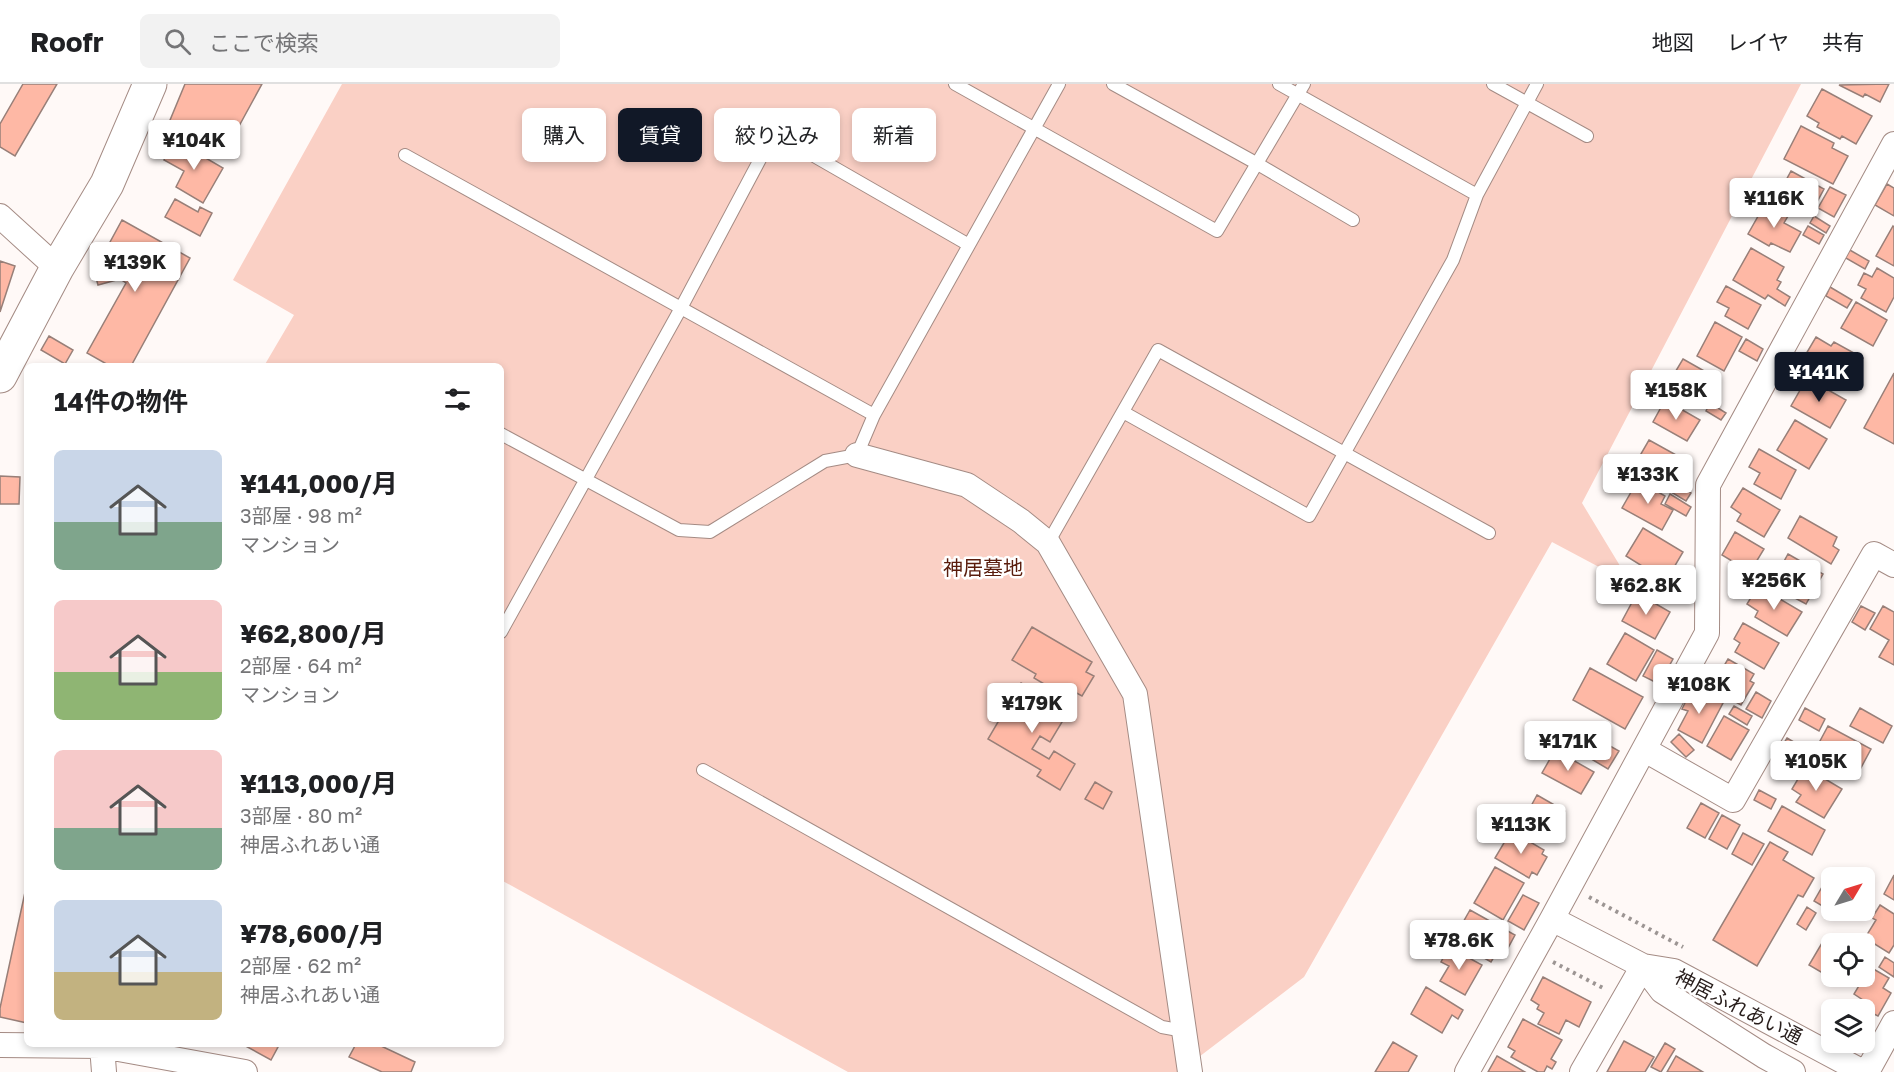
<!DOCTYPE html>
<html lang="ja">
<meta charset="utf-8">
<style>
body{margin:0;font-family:"Golos Text","Noto Sans JP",sans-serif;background:#f2f2f2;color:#202124;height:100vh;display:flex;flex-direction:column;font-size:22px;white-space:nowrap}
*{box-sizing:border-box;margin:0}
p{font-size:20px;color:#757577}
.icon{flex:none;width:33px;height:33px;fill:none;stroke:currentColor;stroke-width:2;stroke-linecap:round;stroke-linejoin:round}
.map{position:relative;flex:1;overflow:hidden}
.drawer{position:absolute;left:24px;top:279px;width:480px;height:684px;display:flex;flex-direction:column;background:#fff;border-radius:9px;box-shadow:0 3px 9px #0003}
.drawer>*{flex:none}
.banner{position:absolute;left:522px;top:24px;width:570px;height:54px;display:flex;gap:12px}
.needle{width:39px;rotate:52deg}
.tools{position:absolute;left:1821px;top:783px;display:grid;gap:12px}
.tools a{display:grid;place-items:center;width:54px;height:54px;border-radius:9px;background:#fff;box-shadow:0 3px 9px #0003;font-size:30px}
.price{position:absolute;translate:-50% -51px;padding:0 14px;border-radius:6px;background:#fff;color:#222;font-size:20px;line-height:39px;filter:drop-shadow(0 2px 3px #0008)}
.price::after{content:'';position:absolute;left:50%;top:36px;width:18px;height:14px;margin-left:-9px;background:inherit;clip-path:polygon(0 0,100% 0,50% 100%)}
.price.current{background:#111827;color:#fff}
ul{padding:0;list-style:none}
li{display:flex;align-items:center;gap:18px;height:150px;padding:0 30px}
li span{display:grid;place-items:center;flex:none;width:168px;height:120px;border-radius:9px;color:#555}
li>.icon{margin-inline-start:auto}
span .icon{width:72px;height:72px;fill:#fffc;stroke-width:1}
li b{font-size:26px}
h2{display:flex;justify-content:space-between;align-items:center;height:72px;padding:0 30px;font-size:26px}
.chip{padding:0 21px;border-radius:9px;background:#fff;box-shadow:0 3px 9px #0003;font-size:21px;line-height:54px}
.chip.current{background:#111827;color:#fff}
header{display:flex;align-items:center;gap:36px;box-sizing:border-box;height:84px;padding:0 30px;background:#fff;border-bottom:2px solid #e0e0e0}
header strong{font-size:28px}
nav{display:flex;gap:33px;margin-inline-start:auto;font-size:21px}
.search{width:420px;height:54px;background:#f2f2f2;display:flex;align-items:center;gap:15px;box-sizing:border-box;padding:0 21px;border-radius:9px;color:#757577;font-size:22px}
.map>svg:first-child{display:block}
</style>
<header>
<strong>Roofr</strong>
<div class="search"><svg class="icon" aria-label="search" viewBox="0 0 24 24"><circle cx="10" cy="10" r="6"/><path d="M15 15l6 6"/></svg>ここで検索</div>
<nav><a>地図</a><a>レイヤ</a><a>共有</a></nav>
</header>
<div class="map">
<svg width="1894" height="988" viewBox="0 0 1894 988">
<rect width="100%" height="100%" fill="#fff9f7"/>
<!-- green -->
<path fill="#fad0c5" d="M342,0H1801L1582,419L1631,500L1552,458L1304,893L1191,979L1186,988H848L501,796V282H264L294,231L233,196Z"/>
<!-- building -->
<path fill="#feb8a5" stroke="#987f78" stroke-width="1.5" d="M23,0H57L15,72L0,63V40Z
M185,0H262L227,64L218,59L213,66L168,41Z
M1889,0L1880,18L1865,10L1863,13L1839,1Z
M1822,5L1872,32L1856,60L1842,52L1840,55L1817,43L1819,39L1807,32Z
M1801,42L1834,59L1832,64L1848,72L1833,100L1784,75Z
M175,56L223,84L203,119L176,103L184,87L164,76Z
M1791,87L1824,105L1810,131L1777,113Z
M1887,100L1894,104V132L1875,121Z
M1830,103L1846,111L1834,133L1818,124Z
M175,115L198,128L200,123L212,129L200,152L165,133Z
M1765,120L1788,132L1784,139L1801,148L1790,168L1771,159L1769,162L1748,150Z
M1814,132L1830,142L1826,149L1810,139Z
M122,136L190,174L131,282H110L87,269L126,199L120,195L98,201L95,190L119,184L121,181L103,171Z
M1808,142L1824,151L1819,160L1803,151Z
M1893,142L1894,143V182L1876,172Z
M1751,164L1784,183L1777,196L1781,198L1777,205L1790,213L1785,222L1768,211L1765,215L1733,196Z
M1848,165L1869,177L1865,185L1844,173Z
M0,177L15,182L0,228Z
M1877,184L1894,194V213L1886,228L1861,214L1866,205L1858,201L1864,189L1872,193Z
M1726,202L1761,221L1748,245L1725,232L1729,224L1717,218Z
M1830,203L1852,216L1847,224L1826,212Z
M1856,218L1887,236L1873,262L1841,244Z
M1715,238L1742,253L1724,287L1697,272Z
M49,252L73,266L65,280L41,266Z
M1816,253L1831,262L1834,258L1863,274L1845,306L1816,290L1819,285L1803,275Z
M1746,255L1763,265L1757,277L1739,267Z
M1683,275L1706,288L1702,293L1715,301L1703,320L1668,300Z
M1894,289V360L1864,344Z
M1807,294L1846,316L1830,344L1791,322Z
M1665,316L1700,336L1687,357L1653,338Z
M1710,319L1726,329L1721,336L1706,327Z
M1795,336L1827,355L1809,385L1777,366Z
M1649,356L1687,377L1676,396L1638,375Z
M1759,365L1796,386L1781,415L1754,400L1760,389L1749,383Z
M0,392L20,393L19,420H0Z
M1665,394L1691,409L1686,417L1661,402Z
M1638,396L1665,412L1661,420L1673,426L1662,446L1622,424Z
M1743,404L1780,426L1764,453L1737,437L1741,430L1731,423Z
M1670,410L1691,423L1686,432L1665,420Z
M1800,432L1837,453L1833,462L1839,466L1831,480L1788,454Z
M1643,444L1683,468L1666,497L1626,472Z
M1735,448L1764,465L1750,488L1722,471Z
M1788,470L1823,490L1806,520L1771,501Z
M1758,502L1802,528L1787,552L1755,533L1758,527L1747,520Z
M1637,509L1670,528L1655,555L1622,537Z
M1861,522L1875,529L1865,546L1852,538Z
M1883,522L1894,528V581L1879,573L1889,556L1870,545Z
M1743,539L1779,559L1764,585L1735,568L1740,559L1734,555Z
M1032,543L1092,578L1086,588L1094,592L1082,612L1073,607L1069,615L1034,594L1036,590L1012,576Z
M1625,549L1654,566L1636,597L1607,580Z
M1657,566L1673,575L1659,600L1643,592Z
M1728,575L1754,590L1750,597L1754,599L1741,621L1711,604Z
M1590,584L1643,613L1625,645L1573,616Z
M1021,599L1057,620L1053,626L1065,633L1050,658L1040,652L1032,665L1049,675L1054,667L1075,680L1060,706L1037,692L1041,686L988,655Z
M1693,603L1723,619L1702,659L1678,646L1688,627L1682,625Z
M1756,608L1771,617L1762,634L1746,625Z
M1734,622L1752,632L1747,641L1729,630Z
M1805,624L1825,635L1819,647L1799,636Z
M1860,624L1892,642L1883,659L1850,642Z
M1724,632L1749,646L1731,676L1707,662Z
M1828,642L1871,665L1855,695L1812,672Z
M1679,650L1694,666L1686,673L1671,658Z
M1594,653L1619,667L1608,685L1583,670Z
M1787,654L1809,667L1804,677L1781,664Z
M1555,666L1594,688L1581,710L1542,689Z
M1805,683L1842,705L1824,734L1796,718L1801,711L1792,705Z
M1095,698L1112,708L1103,725L1085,715Z
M1759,706L1776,715L1771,725L1754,716Z
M1537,711L1565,727L1552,751L1524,735Z
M1701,719L1719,729L1705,754L1687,744Z
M1782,722L1825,746L1812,771L1768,747Z
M1722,731L1740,741L1727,765L1709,755Z
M1511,747L1544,766L1542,770L1547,773L1537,791L1532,788L1529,794L1495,774Z
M1743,749L1764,760L1752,781L1732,770Z
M1770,758L1788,768L1783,776L1814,794L1803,813L1798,811L1757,882L1713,856Z
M1495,783L1524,799L1503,836L1474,819Z
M1830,789L1837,794H1832V826H1851L1846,836L1814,817Z
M1894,791V816L1884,810Z
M27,799V939L0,933V924Z
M1523,811L1539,819L1524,846L1508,837Z
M1880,821L1894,830V861L1889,869L1865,854L1876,836L1872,834Z
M1807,823L1816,829L1806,846L1797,840Z
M1470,826L1515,851L1508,864L1501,861L1491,878L1453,856Z
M1847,852L1861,860H1843Z
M1822,859L1832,864V892H1841L1838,898L1809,881Z
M1449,863L1482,881L1465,911L1440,897L1449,882L1441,878Z
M1885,873L1894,879V893L1879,883Z
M1870,883L1889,894L1883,904L1891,909L1878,932L1872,929L1869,934L1864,931V926H1862L1866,918L1854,910Z
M1543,893L1591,918L1579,943L1566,936L1559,950L1538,940L1544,929L1537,925L1539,921L1531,916Z
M1426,903L1463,926L1458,935L1452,931L1442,949L1411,930Z
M1523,935L1562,956L1551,975L1556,978L1552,985L1547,982L1544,988H1538L1511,973L1515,967L1508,963Z
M1624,957L1654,973L1645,988H1607Z
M1393,958L1417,972L1408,988H1375Z
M1665,959L1675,965L1661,988L1651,983Z
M242,960H272L278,963L271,976Z
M356,960H377L415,978L411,988H382L349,973Z
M1497,972L1525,988H1488Z
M1676,972L1703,988H1667Z"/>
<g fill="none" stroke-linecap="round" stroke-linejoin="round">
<defs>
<path id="lane" d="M955,0L1217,147L1304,0
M1113,0L1256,79L1353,136
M1279,0L1477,111
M1493,0L1587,52
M405,71L874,331
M1123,328L1309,432L1453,176L1477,111L1537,0
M501,350L679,446L710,448L825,377L857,371L874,331L1059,0
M1048,459L1158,266L1489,449
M501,548L681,224L774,49L969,161
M703,686L1162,943L1184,947"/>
<path id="street" d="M0,132L57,184
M857,371L967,401L1021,437L1048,459L1135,610L1190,988
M1645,666L1733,716L1874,470L1894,481
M1552,835L1643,882L1674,887L1863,988
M1643,882L1662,907L1764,972L1793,988
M0,961L102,962L245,988
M102,962L104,988
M1467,988L1552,835L1707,549L1708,401L1894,60
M1582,988L1643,882
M1867,988L1894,939"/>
<path id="secondary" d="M0,292L57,184L107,100L150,0"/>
</defs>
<!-- lane casing -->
<use href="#lane" stroke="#a48b84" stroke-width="14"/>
<!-- street casing -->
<use href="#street" stroke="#a48b84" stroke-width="26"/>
<!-- secondary casing -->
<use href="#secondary" stroke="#a48b84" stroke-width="35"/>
<!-- path -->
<path stroke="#9c9593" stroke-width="4" stroke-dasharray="3 4.5" stroke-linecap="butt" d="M1589,813L1683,863
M1553,878L1605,905"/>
<!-- lane -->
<use href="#lane" stroke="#fff" stroke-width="12"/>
<!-- street -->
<use href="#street" stroke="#fff" stroke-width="24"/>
<!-- secondary -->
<use href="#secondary" stroke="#fff" stroke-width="33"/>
</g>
<g text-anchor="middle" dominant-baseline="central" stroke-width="5" stroke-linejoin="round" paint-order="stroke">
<!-- park labels -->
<g font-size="20" fill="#591c0c" stroke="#fff">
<text x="983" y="483">神居墓地</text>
</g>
<!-- street labels -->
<g font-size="20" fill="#271d1b" stroke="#fff">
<text transform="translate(1739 922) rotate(27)">神居ふれあい通</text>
</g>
</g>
</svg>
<div class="tools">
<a><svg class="needle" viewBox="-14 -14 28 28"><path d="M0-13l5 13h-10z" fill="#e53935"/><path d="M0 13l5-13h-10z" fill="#757577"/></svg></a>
<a><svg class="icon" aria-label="locate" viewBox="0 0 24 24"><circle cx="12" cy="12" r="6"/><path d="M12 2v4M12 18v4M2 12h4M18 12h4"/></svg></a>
<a><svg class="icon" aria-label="layers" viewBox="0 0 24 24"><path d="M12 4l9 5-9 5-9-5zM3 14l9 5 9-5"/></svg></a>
</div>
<b class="price" style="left:194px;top:87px">¥104K</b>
<b class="price" style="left:1774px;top:145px">¥116K</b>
<b class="price" style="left:135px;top:209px">¥139K</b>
<b class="price current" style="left:1819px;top:319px">¥141K</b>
<b class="price" style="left:1676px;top:337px">¥158K</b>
<b class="price" style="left:1648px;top:421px">¥133K</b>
<b class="price" style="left:1774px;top:527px">¥256K</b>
<b class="price" style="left:1646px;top:532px">¥62.8K</b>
<b class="price" style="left:1699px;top:631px">¥108K</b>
<b class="price" style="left:1032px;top:650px">¥179K</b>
<b class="price" style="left:1568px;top:688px">¥171K</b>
<b class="price" style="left:1816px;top:708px">¥105K</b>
<b class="price" style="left:1521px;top:771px">¥113K</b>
<b class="price" style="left:1459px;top:887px">¥78.6K</b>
<div class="banner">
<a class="chip">購入</a>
<a class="chip current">賃貸</a>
<a class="chip">絞り込み</a>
<a class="chip">新着</a>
</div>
<section class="drawer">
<h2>14件の物件<svg class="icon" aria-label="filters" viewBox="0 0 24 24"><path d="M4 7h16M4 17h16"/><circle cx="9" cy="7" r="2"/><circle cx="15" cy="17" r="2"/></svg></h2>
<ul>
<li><span style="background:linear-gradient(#c9d6e8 60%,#7fa58c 0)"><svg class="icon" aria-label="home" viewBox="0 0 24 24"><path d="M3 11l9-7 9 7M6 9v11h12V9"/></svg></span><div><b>¥141,000/月</b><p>3部屋 · 98 m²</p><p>マンション</p></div></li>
<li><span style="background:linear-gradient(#f6c9c9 60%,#8fb573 0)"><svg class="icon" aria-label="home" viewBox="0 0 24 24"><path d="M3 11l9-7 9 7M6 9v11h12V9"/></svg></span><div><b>¥62,800/月</b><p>2部屋 · 64 m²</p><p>マンション</p></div></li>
<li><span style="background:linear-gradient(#f6c9c9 65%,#7fa58c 0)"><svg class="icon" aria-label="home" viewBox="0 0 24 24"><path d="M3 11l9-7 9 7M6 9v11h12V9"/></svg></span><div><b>¥113,000/月</b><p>3部屋 · 80 m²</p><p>神居ふれあい通</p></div></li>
<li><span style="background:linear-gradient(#c9d6e8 60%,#c2b280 0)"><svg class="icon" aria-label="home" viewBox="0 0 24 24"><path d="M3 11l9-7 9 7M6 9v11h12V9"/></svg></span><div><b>¥78,600/月</b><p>2部屋 · 62 m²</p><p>神居ふれあい通</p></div></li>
</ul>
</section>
</div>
